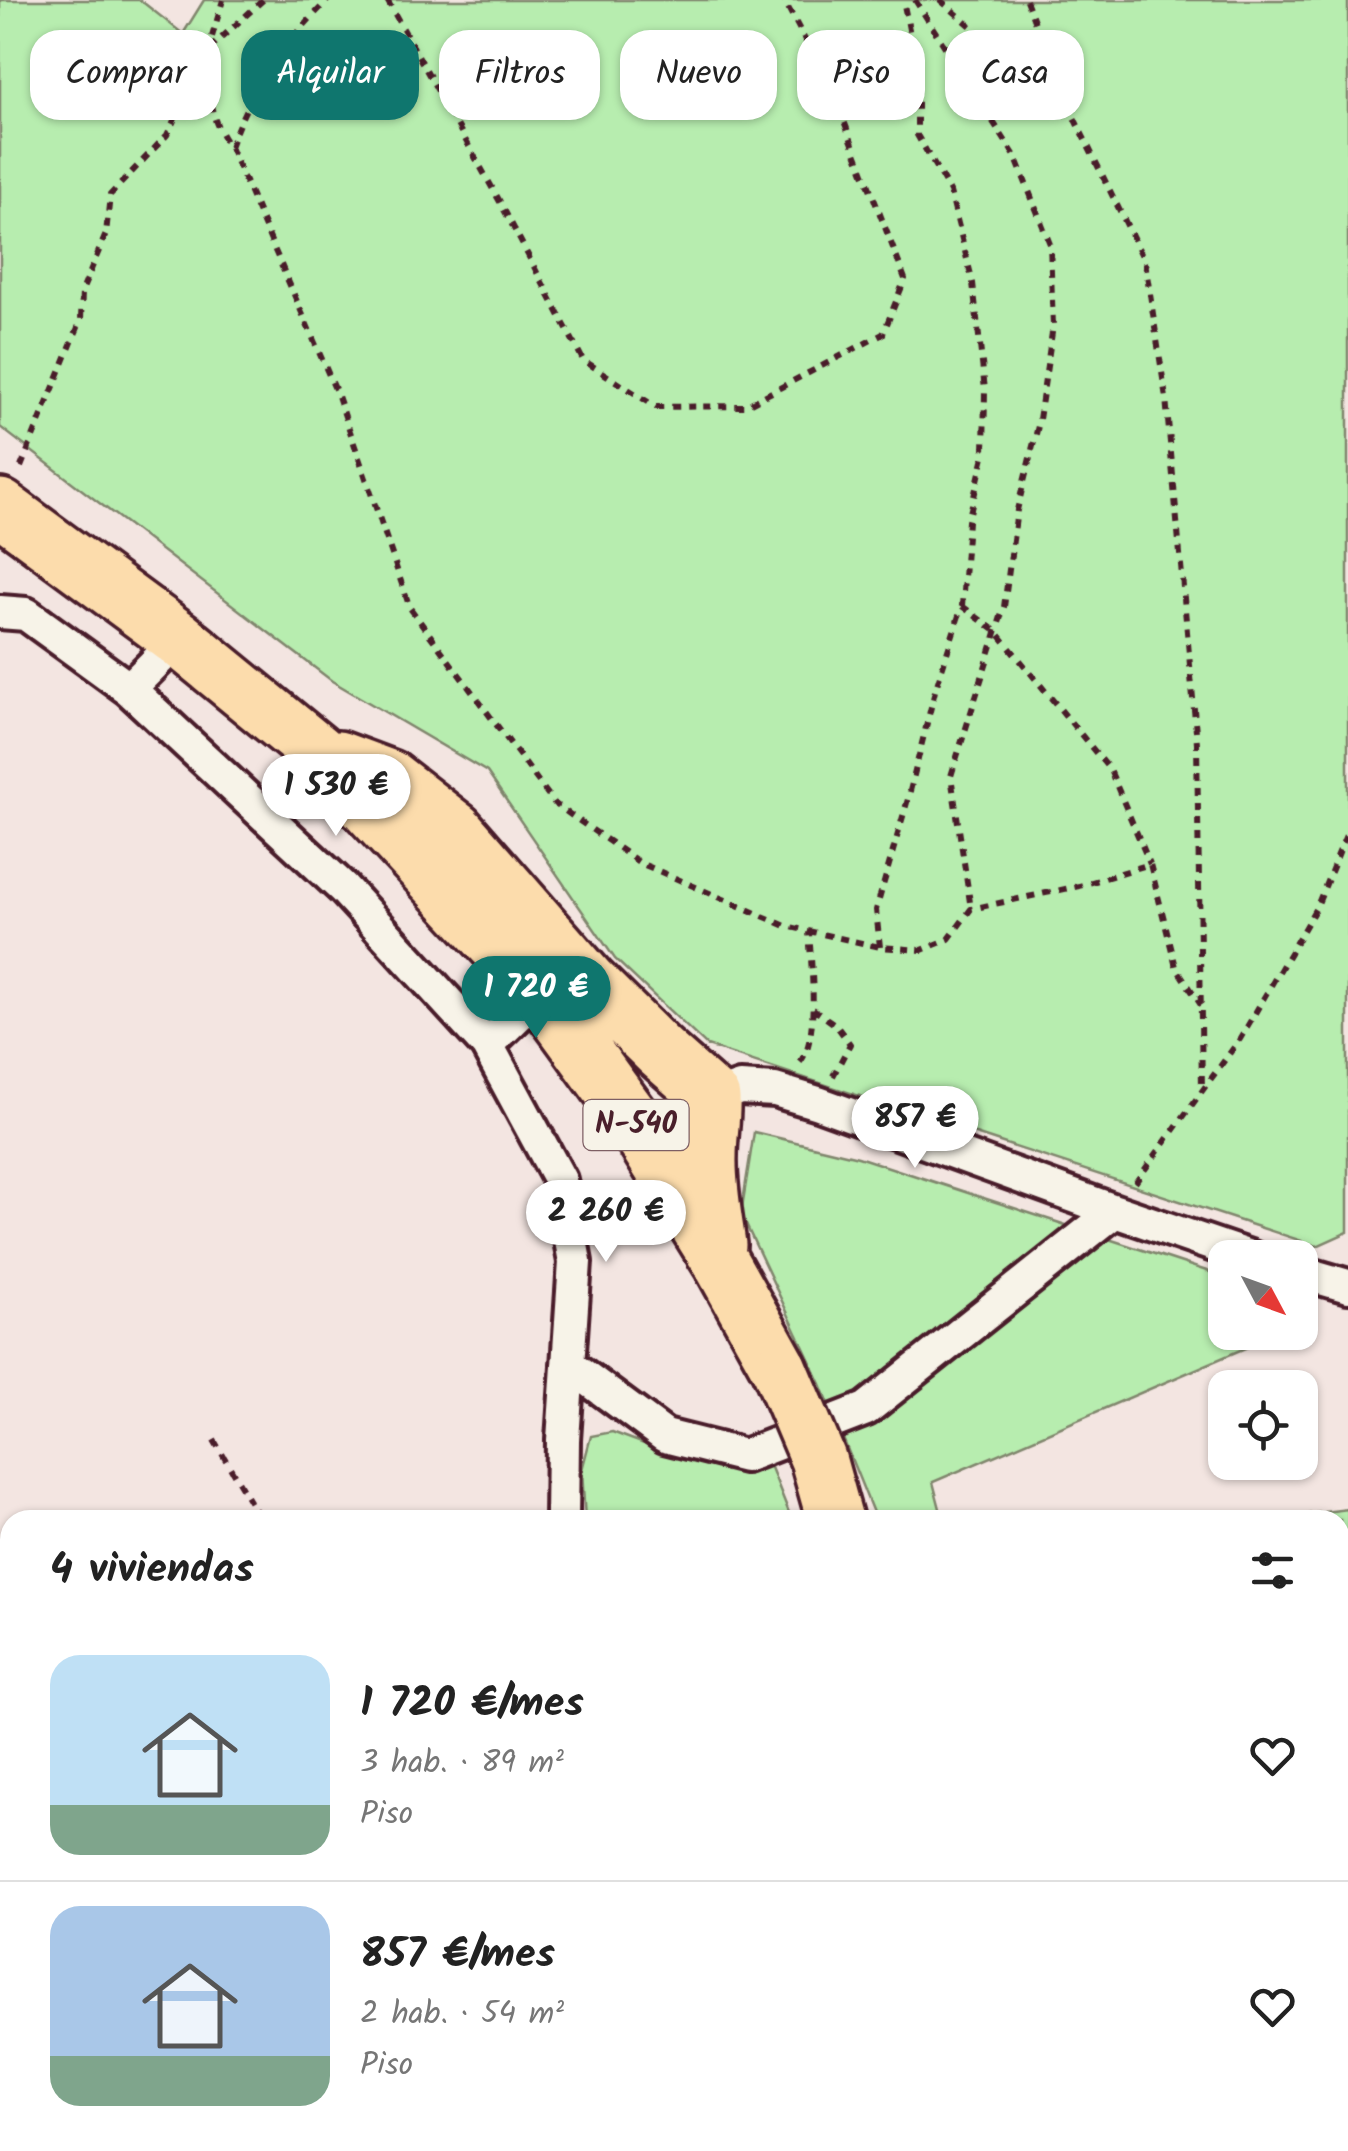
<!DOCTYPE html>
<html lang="es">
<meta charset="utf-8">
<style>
body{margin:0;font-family:Kalam,sans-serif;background:#f6f6f6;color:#222;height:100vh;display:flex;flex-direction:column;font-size:38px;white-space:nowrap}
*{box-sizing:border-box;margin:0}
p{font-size:32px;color:#767676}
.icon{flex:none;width:55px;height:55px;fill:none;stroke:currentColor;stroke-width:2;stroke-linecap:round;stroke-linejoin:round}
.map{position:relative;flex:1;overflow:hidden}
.details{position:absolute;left:0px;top:1510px;width:1350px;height:642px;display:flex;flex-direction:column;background:#fff;border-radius:30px 30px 0 0;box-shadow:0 2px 8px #0004}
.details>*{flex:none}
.top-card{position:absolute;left:30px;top:30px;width:1290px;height:90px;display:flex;gap:20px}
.needle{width:65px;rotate:131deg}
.controls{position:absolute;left:1208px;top:1240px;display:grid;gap:20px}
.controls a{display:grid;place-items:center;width:110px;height:110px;border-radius:20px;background:#fff;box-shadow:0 2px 8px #0004;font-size:50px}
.price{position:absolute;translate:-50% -85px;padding:0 22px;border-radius:35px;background:#fff;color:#222;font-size:32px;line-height:65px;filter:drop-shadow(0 2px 5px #0008)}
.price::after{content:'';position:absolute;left:50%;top:60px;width:30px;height:22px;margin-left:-15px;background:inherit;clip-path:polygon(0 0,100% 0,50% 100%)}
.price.on{background:#0f766e;color:#fff}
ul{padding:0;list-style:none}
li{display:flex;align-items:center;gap:30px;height:250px;padding:0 50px}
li+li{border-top:2px solid #e0e0e0}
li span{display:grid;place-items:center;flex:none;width:280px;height:200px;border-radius:30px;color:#555}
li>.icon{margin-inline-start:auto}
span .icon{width:120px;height:120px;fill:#fffc;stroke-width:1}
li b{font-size:42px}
h2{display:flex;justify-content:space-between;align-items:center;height:120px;padding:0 50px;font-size:42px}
.chip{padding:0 35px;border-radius:30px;background:#fff;box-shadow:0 2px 8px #0004;font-size:35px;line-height:90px}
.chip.on{background:#0f766e;color:#fff}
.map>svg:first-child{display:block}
</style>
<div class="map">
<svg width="1348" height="2151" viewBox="0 0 1348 2151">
<rect width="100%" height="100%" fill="#f3e5e1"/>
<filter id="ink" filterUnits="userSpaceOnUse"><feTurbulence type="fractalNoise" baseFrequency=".01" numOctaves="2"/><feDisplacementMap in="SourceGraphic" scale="20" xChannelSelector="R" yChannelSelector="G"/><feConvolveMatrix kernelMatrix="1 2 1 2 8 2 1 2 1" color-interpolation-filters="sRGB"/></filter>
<g filter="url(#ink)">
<!-- green -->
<path fill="#b7edaf" stroke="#80866d" stroke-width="2.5" d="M0,0H140L183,34L204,0H1348V1232L1317,1246L707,1046L615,959L487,772L332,681L0,427Z
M754,1132L858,1157L1225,1277V1332L1280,1333L933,1482L943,1520H876L821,1384L741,1214Z
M612,1432L690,1461L770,1465L792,1520H585L582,1470L591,1436Z
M1348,1509V1661H1340V1520H1263Z
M1340,1964H1348V2151H1020L1019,2143L1340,2142Z
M0,1986H10V2142H948L950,2151H0Z"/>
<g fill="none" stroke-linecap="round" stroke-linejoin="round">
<defs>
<path id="street" d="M0,612L26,614L129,689L343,888L487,1045L560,1180L575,1262L563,1440L562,1520
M129,689L179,639
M487,1045L541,993
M712,1098L740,1088L775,1090L818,1103L1115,1211L1252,1258
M1300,1272L1348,1286
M568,1364L665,1436L745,1456L866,1409L1115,1211
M0,1940H10
M1340,1944L1348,1945"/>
<path id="highway" d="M0,507L179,639L316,751L541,993L629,1114L721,1263L780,1369
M338,759L389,778L456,830L588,981L660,1052L712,1098C713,1118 709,1136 709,1156C708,1186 714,1216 718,1245
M973,2142L975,2151"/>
</defs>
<!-- street casing -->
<use href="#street" stroke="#4a1f2b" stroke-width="40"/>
<!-- highway casing -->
<use href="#highway" stroke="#4a1f2b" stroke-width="62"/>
<!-- path -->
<path stroke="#4a1f2b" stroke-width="6" stroke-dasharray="8 8" stroke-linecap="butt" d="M263,0L208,50C210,89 205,113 230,147L338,396L410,608L555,804L640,863L786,926L880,947L922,950L949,939L971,909L1079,886L1150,864L1176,967L1201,1005
M387,0L499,200L583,360L656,407L745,406L883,334L905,279L834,95L784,0
M915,0L1015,156L1050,244L1053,326L1038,426L1017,510L1004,607L951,776L971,909
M940,0L982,35L1037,29
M1026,0L1062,93L1145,262L1166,398L1197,743L1202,1090
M230,147C252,85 283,46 328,0
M21,467L81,320L82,291L106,234L110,195L167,135L208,50L223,0
M962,606L997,632L1110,770L1150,864
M880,947L876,910L908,799L935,691L962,606L968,521L984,456L985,390L973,283L950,192L917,135V69L903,0
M813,1009L836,1025L850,1044L833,1076
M800,1062C820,1039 811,963 809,932
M1135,1183L1240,1039L1317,906L1348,830
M214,1440L261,1520
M917,2142L919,2151"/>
<!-- street -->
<use href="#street" stroke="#f7f3e8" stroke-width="32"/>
<!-- highway -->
<use href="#highway" stroke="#fcdcac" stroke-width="55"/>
<defs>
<path id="highway-bridge" d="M780,1369L818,1459L835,1520"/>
</defs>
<!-- highway-bridge casing -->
<use href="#highway-bridge" stroke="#4a1f2b" stroke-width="62" stroke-linecap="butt"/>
<!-- highway-bridge -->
<use href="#highway-bridge" stroke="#fcdcac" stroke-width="55"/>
</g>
</g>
<g text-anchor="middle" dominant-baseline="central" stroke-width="8" stroke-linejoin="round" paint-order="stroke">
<!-- shield labels -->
<rect fill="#f7f3e8" stroke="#7e5f64" stroke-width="2.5" x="583.5" y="1100" width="105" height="50" rx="8"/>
<g font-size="30" font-weight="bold" fill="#4a1f2b">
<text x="636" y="1125">N-540</text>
</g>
</g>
</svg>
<div class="controls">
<a><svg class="needle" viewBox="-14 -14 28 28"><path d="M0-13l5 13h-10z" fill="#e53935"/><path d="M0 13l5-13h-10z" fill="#767676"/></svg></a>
<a><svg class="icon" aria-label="locate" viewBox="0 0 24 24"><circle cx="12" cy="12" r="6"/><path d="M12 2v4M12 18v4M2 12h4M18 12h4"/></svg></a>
</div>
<b class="price" style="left:336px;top:839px">1 530 €</b>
<b class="price on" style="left:536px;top:1041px">1 720 €</b>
<b class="price" style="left:915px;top:1171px">857 €</b>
<b class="price" style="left:606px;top:1265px">2 260 €</b>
<div class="top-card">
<a class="chip">Comprar</a>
<a class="chip on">Alquilar</a>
<a class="chip">Filtros</a>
<a class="chip">Nuevo</a>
<a class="chip">Piso</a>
<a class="chip">Casa</a>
</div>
<section class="details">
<h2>4 viviendas<svg class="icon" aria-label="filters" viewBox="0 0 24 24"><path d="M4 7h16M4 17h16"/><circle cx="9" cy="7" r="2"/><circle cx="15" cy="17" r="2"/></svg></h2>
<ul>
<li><span style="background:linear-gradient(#bfe0f5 75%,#7fa58c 0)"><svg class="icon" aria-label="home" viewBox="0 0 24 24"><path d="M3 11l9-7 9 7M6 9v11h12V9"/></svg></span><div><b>1 720 €/mes</b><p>3 hab. · 89 m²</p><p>Piso</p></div><svg class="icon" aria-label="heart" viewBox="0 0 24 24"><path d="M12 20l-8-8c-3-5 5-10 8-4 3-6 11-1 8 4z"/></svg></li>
<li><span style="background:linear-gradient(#a9c7e8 75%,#7fa58c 0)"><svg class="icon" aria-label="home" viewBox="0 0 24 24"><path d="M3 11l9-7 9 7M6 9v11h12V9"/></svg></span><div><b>857 €/mes</b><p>2 hab. · 54 m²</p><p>Piso</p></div><svg class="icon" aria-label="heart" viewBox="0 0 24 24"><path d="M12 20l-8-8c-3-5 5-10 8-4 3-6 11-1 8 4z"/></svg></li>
</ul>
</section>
</div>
